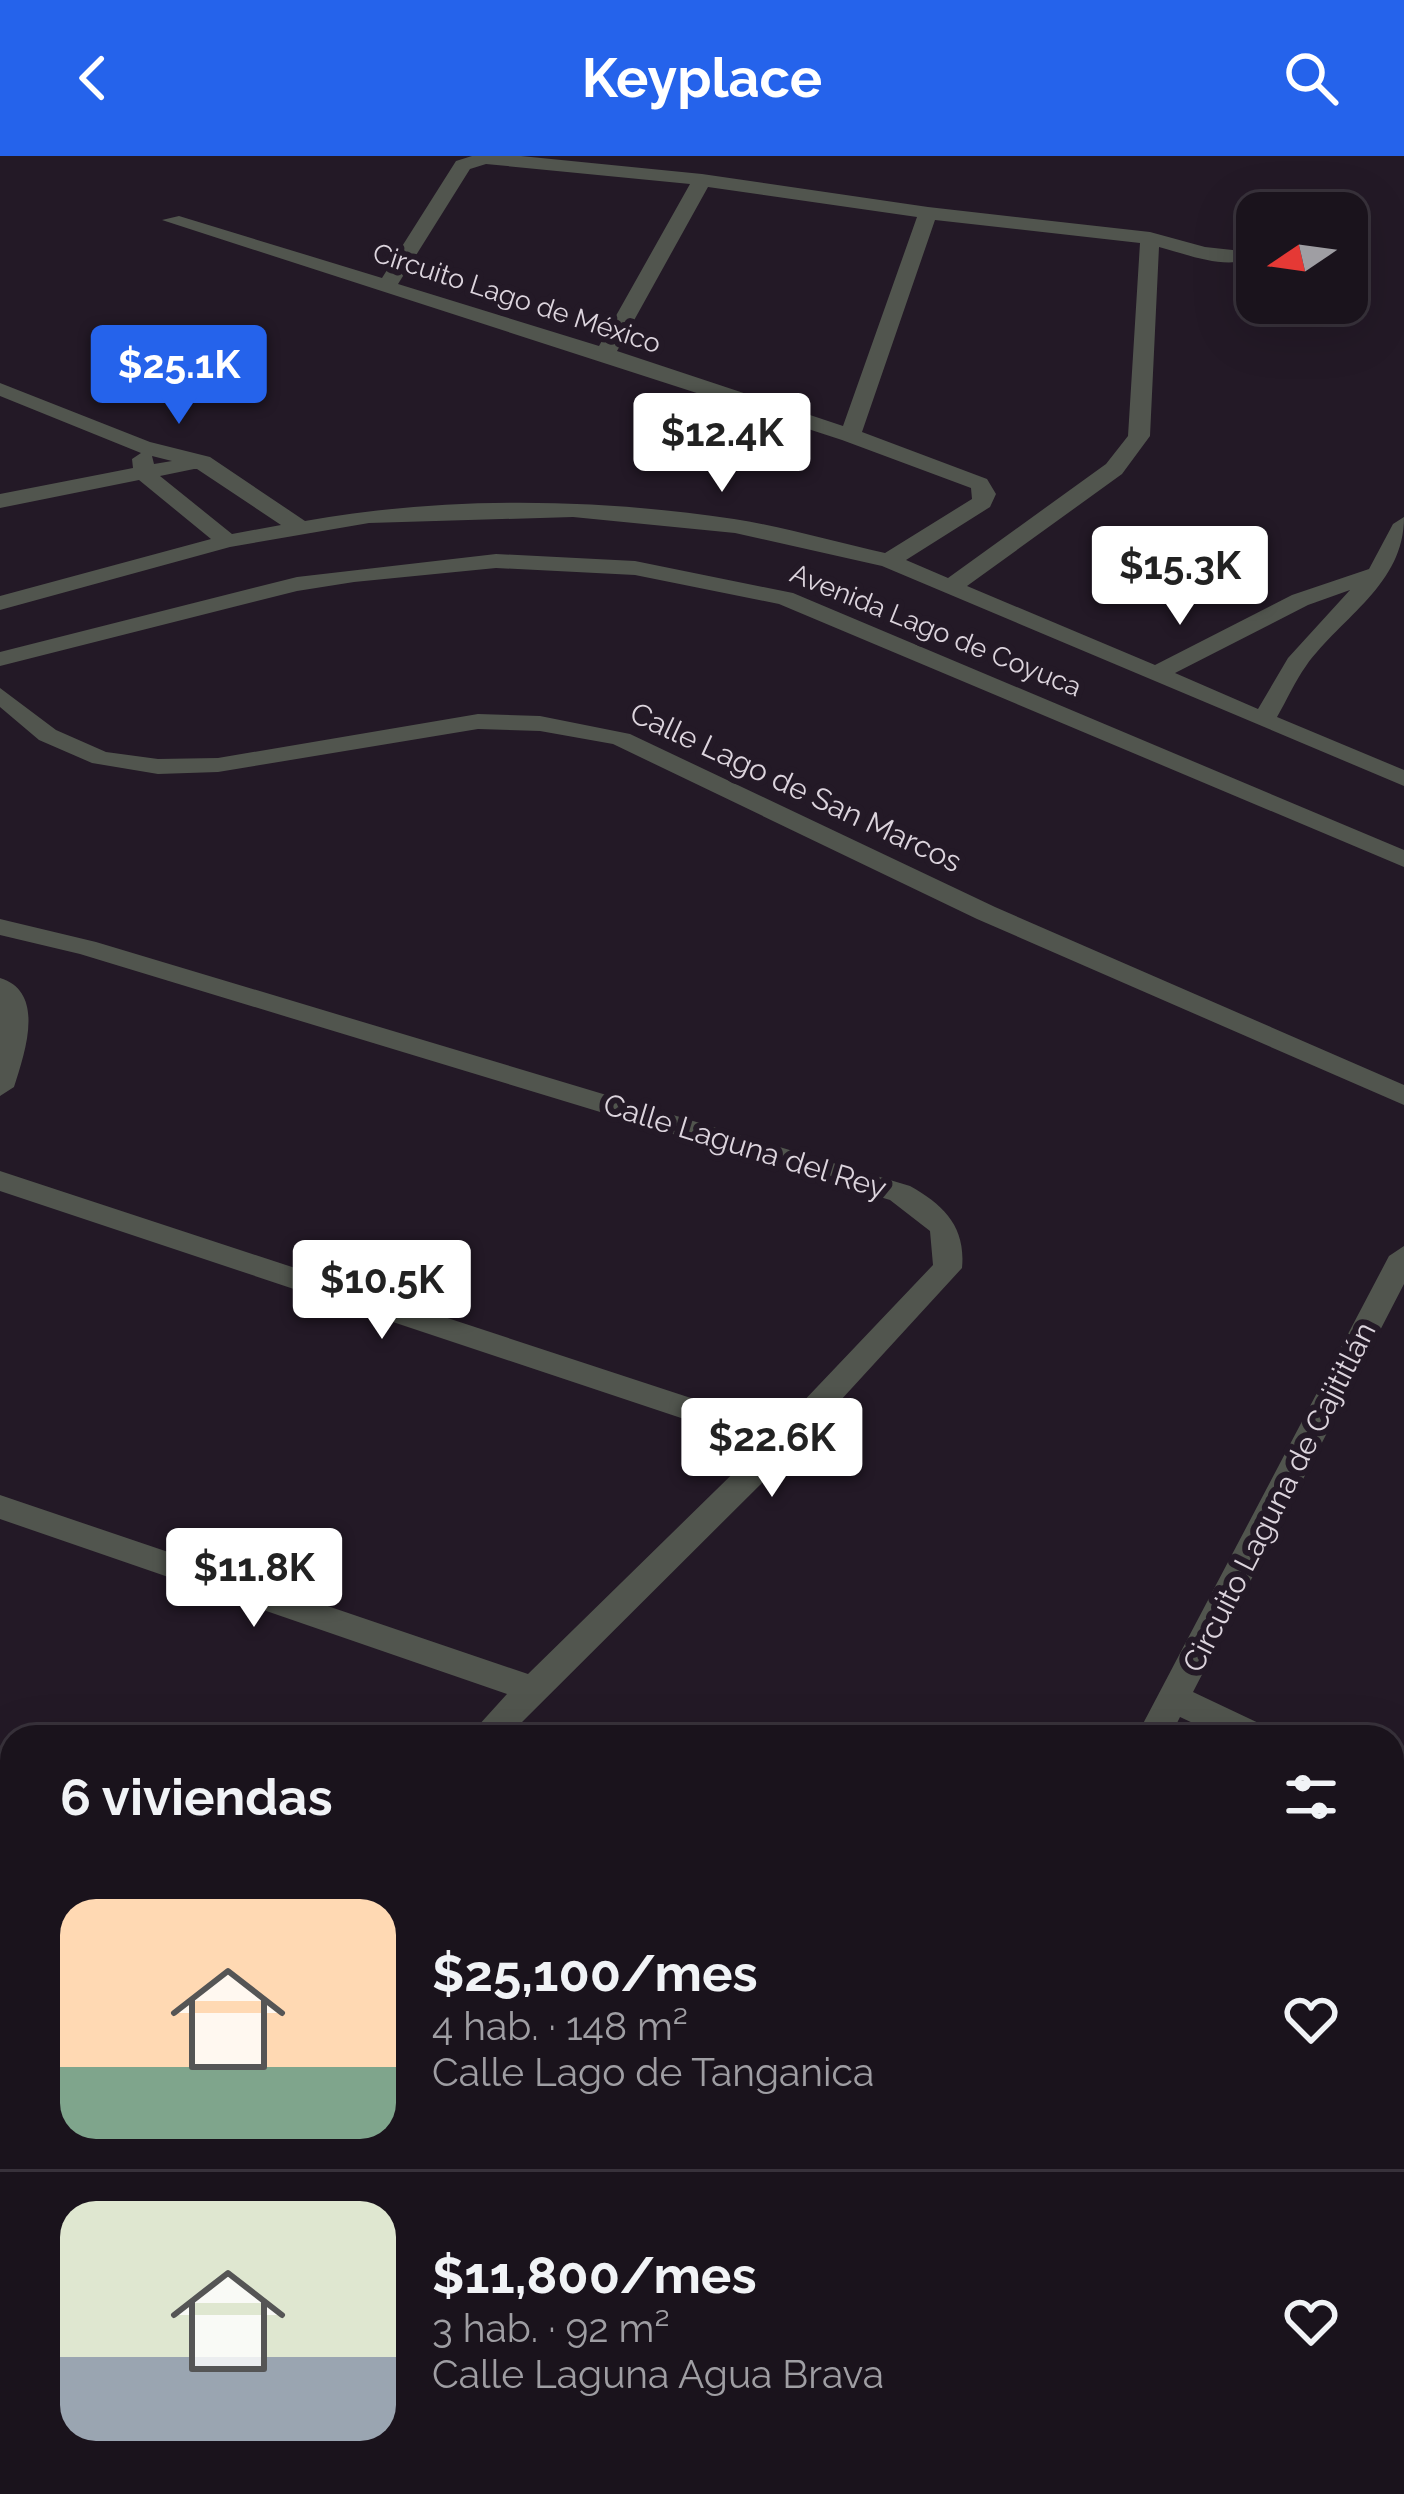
<!DOCTYPE html>
<html lang="es">
<meta charset="utf-8">
<style>
body{margin:0;font-family:Raleway,sans-serif;background:#231c25;color:#f1f3f6;height:100vh;display:flex;flex-direction:column;font-size:45px;white-space:nowrap}
*{box-sizing:border-box;margin:0}
p{font-size:39px;color:#9f9ea3}
.icon{flex:none;width:66px;height:66px;fill:none;stroke:currentColor;stroke-width:2;stroke-linecap:round;stroke-linejoin:round}
.map{position:relative;flex:1;overflow:hidden}
.drawer{position:absolute;left:0px;top:1569px;width:1404px;height:771px;display:flex;flex-direction:column;background:#1a131c;border-radius:36px 36px 0 0;box-shadow:0 12px 48px #0002,0 0 0 3px #38323b}
.drawer>*{flex:none}
.needle{width:78px;rotate:257deg}
.controls{position:absolute;left:1236px;top:36px;display:grid;gap:24px}
.controls a{display:grid;place-items:center;width:132px;height:132px;border-radius:24px;background:#1a131c;box-shadow:0 12px 48px #0002,0 0 0 3px #38323b;font-size:60px}
.price{position:absolute;translate:-50% -102px;padding:0 27px;border-radius:12px;background:#fff;color:#222;font-size:39px;line-height:78px;filter:drop-shadow(0 3px 6px #0008)}
.price::after{content:'';position:absolute;left:50%;top:72px;width:36px;height:27px;margin-left:-18px;background:inherit;clip-path:polygon(0 0,100% 0,50% 100%)}
.price.current{background:#2563eb;color:#fff}
ul{padding:0;list-style:none}
li{display:flex;align-items:center;gap:36px;height:300px;padding:0 60px}
li+li{border-top:3px solid #38323b}
li span{display:grid;place-items:center;flex:none;width:336px;height:240px;border-radius:36px;color:#555}
li>.icon{margin-inline-start:auto}
span .icon{width:144px;height:144px;fill:#fffc;stroke-width:1}
li b{font-size:51px}
h2{display:flex;justify-content:space-between;align-items:center;height:144px;padding:0 60px;font-size:51px}
header{display:flex;justify-content:space-between;align-items:center;height:156px;padding:0 60px;background:#2563eb;color:#fff;font-size:54px;font-weight:700}
.map>svg:first-child{display:block}
</style>
<header><svg class="icon" aria-label="back" viewBox="0 0 24 24"><path d="M15 5l-7 7 7 7"/></svg>Keyplace<svg class="icon" aria-label="search" viewBox="0 0 24 24"><circle cx="10" cy="10" r="6"/><path d="M15 15l6 6"/></svg></header>
<div class="map">
<svg width="1404" height="2338" viewBox="0 0 1404 2338">
<rect width="100%" height="100%" fill="#231926"/>
<g fill="none" stroke-linecap="round" stroke-linejoin="round">
<!-- street -->
<path fill="#51554e" fill-rule="evenodd" d="M472,0H521L702,18L928,51L1150,76L1205,91L1251,96L1254,100C1230,116 1186,98 1159,91L1150,280L1122,318L967,430L1155,509L1292,439L1369,413L1393,368L1404,361C1404,429 1342,460 1306,510C1295,525 1287,544 1277,561L1404,614V630L882,410L735,377L573,361L369,367L230,391L0,454V440L211,383L139,324L0,352V338L133,312L132,303L141,297L0,240V227L150,286L210,301L305,365C444,340 594,342 734,363C784,371 835,386 885,397L972,343L971,332L842,284L162,64L179,60L382,122L456,5ZM486,8L690,28L599,190L398,128L470,13ZM708,31L917,61L843,270L617,195ZM935,64L1140,87L1128,280L1106,308L948,422L906,404L990,351L996,338L987,323L862,276ZM152,300L172,305L154,308ZM194,313H197L281,369L232,378L160,320ZM1350,434L1288,502L1258,553L1175,517L1308,449Z
M496,398L635,405L793,437L1404,694V711L779,448L635,419L496,412L354,426L297,435L0,510V496L297,421Z
M0,532L56,574L106,596L158,603L218,602L478,558L540,560L630,578L995,751L1404,929V949L977,763L613,588L540,575L478,573L218,616L158,618L92,607L39,584L0,551Z
M0,763L96,786L910,1030C944,1049 966,1071 962,1112L796,1293L507,1581H468L507,1538L0,1363V1339L528,1518L762,1289L0,1035V1015L779,1271L933,1109L930,1075L890,1044L80,798L0,779Z
M0,822C47,836 24,899 14,931L0,940Z
M1404,1090V1128L1193,1536L1267,1571L1272,1581H1223L1180,1561L1170,1581H1136L1389,1100Z
M1392,1632L1404,1636V1665L1392,1661Z
M0,1723L12,1727V1757L0,1753Z
M1404,2038V2097L1392,2102V2043Z
M12,2113V2160L0,2164V2117Z
M707,2328H749L744,2338H702Z
M1265,2328H1307L1303,2338H1261Z"/>
</g>
<g text-anchor="middle" dominant-baseline="central" stroke-width="12" stroke-linejoin="round" paint-order="stroke">
<!-- far-street labels -->
<g font-size="27" fill="#dcd4dd" stroke="#231926">
<text transform="translate(517 142) rotate(18)">Circuito Lago de México</text>
<text transform="translate(936 474) rotate(22)">Avenida Lago de Coyuca</text>
</g>
<!-- street labels -->
<g font-size="30" fill="#dcd4dd" stroke="#231926">
<text transform="translate(796 631) rotate(25)">Calle Lago de San Marcos</text>
<text transform="translate(745 990) rotate(17)">Calle Laguna del Rey</text>
<text transform="translate(1279 1341) rotate(-63)">Circuito Laguna de Cajititlán</text>
</g>
</g>
</svg>
<div class="controls">
<a><svg class="needle" viewBox="-14 -14 28 28"><path d="M0-13l5 13h-10z" fill="#e53935"/><path d="M0 13l5-13h-10z" fill="#9f9ea3"/></svg></a>
</div>
<b class="price current" style="left:179px;top:271px">$25.1K</b>
<b class="price" style="left:722px;top:339px">$12.4K</b>
<b class="price" style="left:1180px;top:472px">$15.3K</b>
<b class="price" style="left:382px;top:1186px">$10.5K</b>
<b class="price" style="left:772px;top:1344px">$22.6K</b>
<b class="price" style="left:254px;top:1474px">$11.8K</b>
<section class="drawer">
<h2>6 viviendas<svg class="icon" aria-label="filters" viewBox="0 0 24 24"><path d="M4 7h16M4 17h16"/><circle cx="9" cy="7" r="2"/><circle cx="15" cy="17" r="2"/></svg></h2>
<ul>
<li><span style="background:linear-gradient(#ffd9b3 70%,#7fa58c 0)"><svg class="icon" aria-label="home" viewBox="0 0 24 24"><path d="M3 11l9-7 9 7M6 9v11h12V9"/></svg></span><div><b>$25,100/mes</b><p>4 hab. · 148 m²</p><p>Calle Lago de Tanganica</p></div><svg class="icon" aria-label="heart" viewBox="0 0 24 24"><path d="M12 20l-8-8c-3-5 5-10 8-4 3-6 11-1 8 4z"/></svg></li>
<li><span style="background:linear-gradient(#dfe7d0 65%,#9aa5b1 0)"><svg class="icon" aria-label="home" viewBox="0 0 24 24"><path d="M3 11l9-7 9 7M6 9v11h12V9"/></svg></span><div><b>$11,800/mes</b><p>3 hab. · 92 m²</p><p>Calle Laguna Agua Brava</p></div><svg class="icon" aria-label="heart" viewBox="0 0 24 24"><path d="M12 20l-8-8c-3-5 5-10 8-4 3-6 11-1 8 4z"/></svg></li>
</ul>
</section>
</div>
